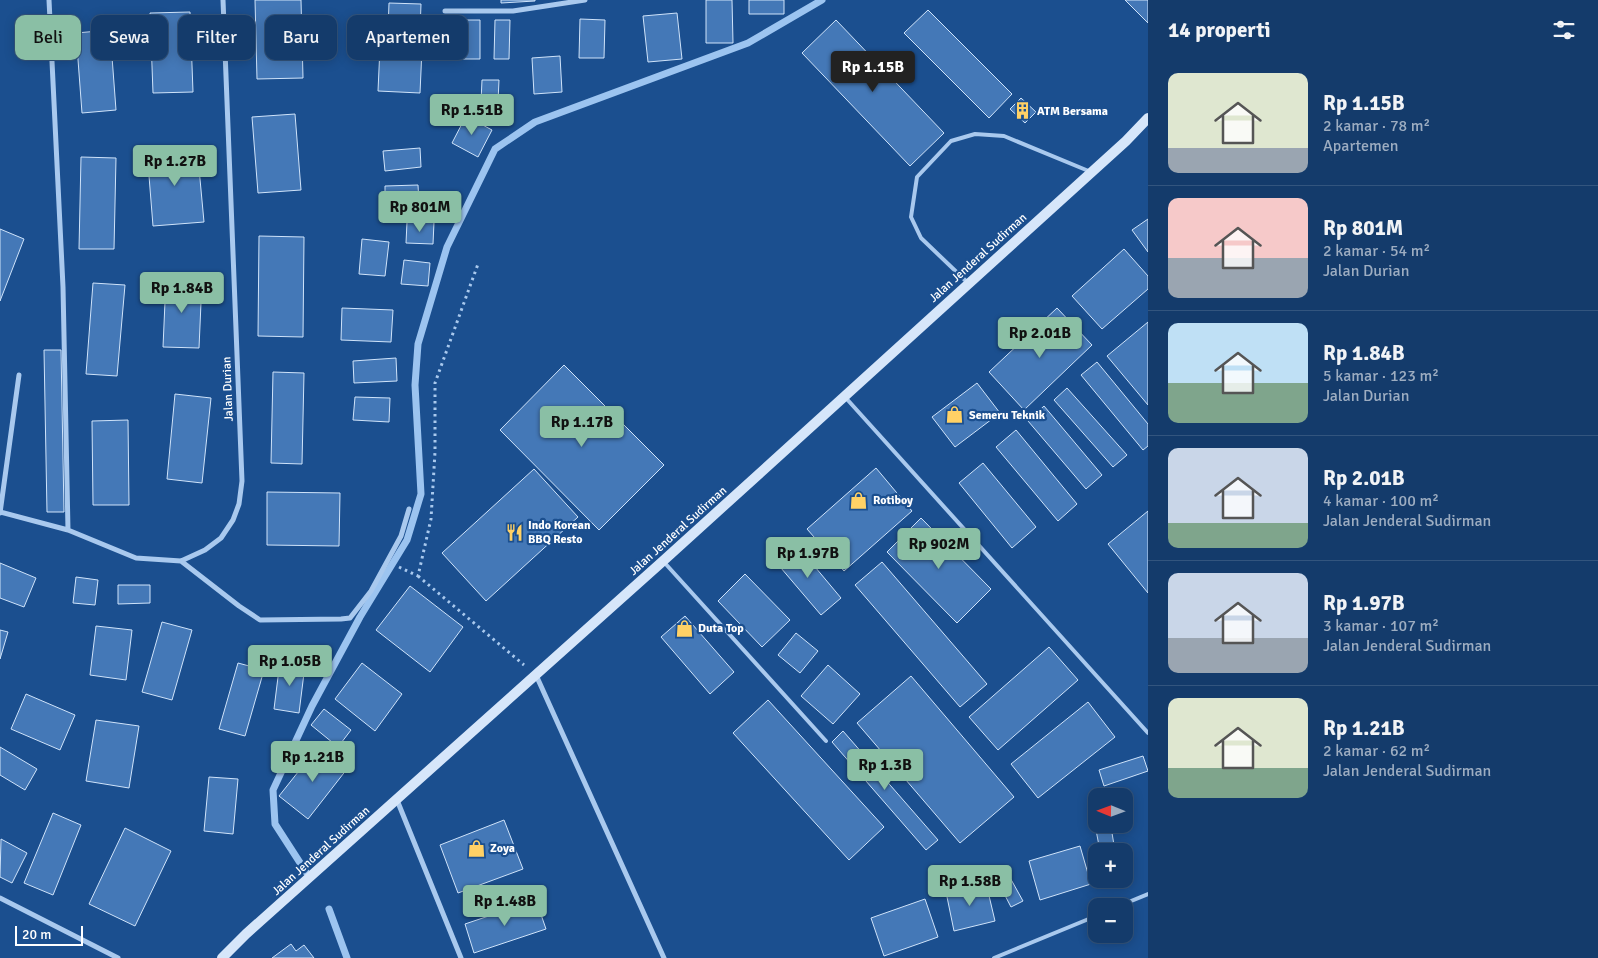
<!DOCTYPE html>
<html lang="id">
<meta charset="utf-8">
<style>
body{margin:0;font-family:Signika,sans-serif;background:#214673;color:#f1f3f6;height:100vh;display:flex;flex-direction:column;font-size:19px;white-space:nowrap}
*{box-sizing:border-box;margin:0}
p{font-size:16px;color:#9dadc1}
.icon{flex:none;width:28px;height:28px;fill:none;stroke:currentColor;stroke-width:2;stroke-linecap:round;stroke-linejoin:round}
.map{position:relative;flex:1;overflow:hidden}
.panel{display:flex;flex-direction:column;background:#143b6b;width:450px}
.panel>*{flex:none}
.banner{position:absolute;left:15px;top:15px;width:475px;height:45px;display:flex;gap:10px}
.needle{width:32px;rotate:271deg}
.tools{position:absolute;left:1088px;top:788px;display:grid;gap:10px}
.tools a{display:grid;place-items:center;width:45px;height:45px;border-radius:10px;background:#143b6b;box-shadow:0 2px 12px #0003,0 0 0 1px #33557e;font-size:25px}
.scale{position:absolute;left:15px;bottom:12px;width:68px;box-sizing:border-box;padding-left:5px;border:2px solid #fff;border-top:0;font-size:14px;line-height:18px;white-space:nowrap;color:#fff;-webkit-text-stroke:4px #1b4f8f;paint-order:stroke}
.price{position:absolute;translate:-50% -42px;padding:0 11px;border-radius:5px;background:#8abfa5;color:#111;font-size:16px;line-height:32px;filter:drop-shadow(0 1px 2px #0008)}
.price::after{content:'';position:absolute;left:50%;top:30px;width:15px;height:11px;margin-left:-8px;background:inherit;clip-path:polygon(0 0,100% 0,50% 100%)}
.price.current{background:#222;color:#fff}
ul{padding:0;list-style:none}
li{display:flex;align-items:center;gap:15px;height:125px;padding:0 20px}
li+li{border-top:1px solid #33557e}
li span{display:grid;place-items:center;flex:none;width:140px;height:100px;border-radius:10px;color:#555}
li>.icon{margin-inline-start:auto}
span .icon{width:60px;height:60px;fill:#fffc;stroke-width:1}
li b{font-size:21px}
h2{display:flex;justify-content:space-between;align-items:center;height:60px;padding:0 20px;font-size:21px}
.chip{padding:0 18px;border-radius:10px;background:#143b6b;box-shadow:0 2px 12px #0003,0 0 0 1px #33557e;font-size:18px;line-height:45px}
.chip.current{background:#8abfa5;color:#111}
main{display:flex;flex:1;min-height:0}
.map>svg:first-child{display:block}
</style>
<main>
<div class="map">
<svg width="1148" height="958" viewBox="0 0 1148 958">
<rect width="100%" height="100%" fill="#1b4f8f"/>
<g fill="none" stroke-linecap="round" stroke-linejoin="round">
<!-- stream -->
<path stroke="#9cc4f0" stroke-width="7" d="M306,872L275,824L273,790L312,706L360,617L407,540L421,494L415,385L418,344L447,247L495,149L535,122L748,43L822,0
M329,909L347,958"/>
</g>
<!-- building -->
<path fill="#4478b7" stroke="#cfe3fa" d="M255,0H301L303,78L257,79Z
M501,0H535V1L501,3Z
M706,0H732L733,43H706Z
M749,0H784V14H749Z
M1125,0H1148V23Z
M389,3L421,4L420,31L388,29Z
M928,10L1012,94L989,118L904,33Z
M190,12L193,92L153,93L150,13Z
M677,13L682,59L648,62L643,16Z
M580,19L605,20L604,58H579Z
M464,20H480V59H463Z
M495,20H510L509,59H494Z
M836,20L944,133L910,166L802,53Z
M110,30L116,110L82,113L76,33Z
M380,47L422,49L420,93L378,91Z
M560,56L562,92L534,94L532,58Z
M482,80H499L498,102H481Z
M1021,98L1036,112L1025,123L1010,109Z
M295,114L301,190L258,193L252,117Z
M466,116L492,130L478,157L452,143Z
M197,147L204,222L153,226L147,151Z
M420,148L421,167L385,171L383,151Z
M81,157L116,158L114,249H79Z
M418,185L419,203L385,204V186Z
M1148,219V252L1132,230Z
M407,222H434L433,244L406,243Z
M0,229L24,239L0,301Z
M259,236L304,237L303,337L258,336Z
M362,239L389,242L385,276L359,274Z
M1124,249L1148,276V289L1102,329L1072,296Z
M404,260L430,263L428,286L401,284Z
M166,279L202,280L199,348L163,347Z
M93,283L125,285L117,376L86,374Z
M342,308L393,310L391,342L341,340Z
M1057,308L1092,345L1024,410L989,372Z
M1148,322V405L1107,356Z
M44,350H61L64,512H47Z
M396,358L397,381L354,383L353,361Z
M1097,362L1148,424V446L1143,450L1081,375Z
M564,365L664,465L599,530L500,430Z
M273,372L304,373L302,464L271,463Z
M977,383L1000,413L955,447L932,417Z
M1067,388L1127,455L1113,467L1054,400Z
M175,394L211,398L202,483L167,479Z
M355,397L390,398L389,422L353,420Z
M1044,406L1102,475L1086,489L1028,421Z
M128,420L129,505H93L92,421Z
M1016,430L1077,504L1058,521L996,447Z
M983,463L1036,527L1012,548L959,483Z
M876,468L912,511L844,571L807,529Z
M534,469L578,517L486,601L442,553Z
M267,492L340,493L339,546L267,545Z
M1148,511V593L1108,544Z
M921,518L991,589L957,623L887,552Z
M795,543L841,598L821,615L775,561Z
M882,562L987,684L960,707L855,585Z
M0,563L36,578L24,607L0,598Z
M745,574L790,620L762,647L718,601Z
M76,577L98,580L95,605L73,603Z
M118,585H150V603L118,604Z
M410,586L463,627L430,672L376,630Z
M685,616L734,672L710,694L661,637Z
M162,622L192,630L172,700L142,692Z
M96,626L132,630L126,680L90,675Z
M0,630L8,632L0,659Z
M796,633L818,651L800,673L778,655Z
M1049,647L1078,680L998,750L969,717Z
M280,661L305,665L299,713L274,709Z
M238,663L264,670L245,736L219,729Z
M362,663L402,694L375,731L335,699Z
M828,665L860,694L833,724L801,696Z
M911,676L1014,797L960,843L857,723Z
M26,694L75,715L60,750L11,729Z
M768,700L884,827L849,860L733,733Z
M1088,702L1115,737L1038,798L1011,764Z
M324,709L351,730L338,747L311,725Z
M96,720L139,726L129,788L86,781Z
M843,731L938,840L926,850L832,742Z
M0,747L37,769L25,790L0,775Z
M318,747L347,769L308,819L279,796Z
M1143,756L1148,771L1104,786L1099,770Z
M209,777L238,779L233,834L204,831Z
M53,813L81,825L53,895L24,883Z
M504,820L523,869L458,893L440,845Z
M1111,827L1115,851H1100L1096,830Z
M125,828L171,851L135,926L89,904Z
M1,839L27,853L12,883L0,877Z
M1080,846L1091,884L1040,900L1029,861Z
M1008,874L1023,901L1011,907L997,880Z
M986,883L995,921L954,931L946,892Z
M925,899L938,937L884,956L871,918Z
M536,900L546,929L474,953L465,924Z
M291,944L296,951L304,945L314,958H272Z"/>
<g fill="none" stroke-linecap="round" stroke-linejoin="round">
<!-- path -->
<path stroke="#a9c9ee" stroke-width="3" stroke-dasharray="2.5 4" stroke-linecap="butt" d="M399,567L418,576L431,519L435,452V383L478,264
M418,576L524,665"/>
<!-- service -->
<path stroke="#a9c9ee" stroke-width="4" d="M967,282L921,238L911,217L917,177L951,141L975,134L1004,136L1091,172
M845,397L1148,733
M663,561L826,741
M1119,906L1148,894
M994,958L1096,916"/>
<!-- minor -->
<path stroke="#a9c9ee" stroke-width="5" d="M49,0L63,287L68,530
M445,11H513L585,0
M0,512L68,530L136,558L181,561L205,550L221,538L233,520L239,504L242,481L223,0
M0,513L19,375
M181,561L239,606L260,620L341,619L350,618L371,591L401,536L409,509
M536,675L664,958
M397,800L461,958
M0,898L118,958"/>
<!-- secondary -->
<path stroke="#d6e6fa" stroke-width="10" d="M222,958L246,934L663,561L1126,141L1148,118"/>
</g>
<!-- icons -->
<defs>
<symbol id="building-bare" viewBox="-9 -9 18 18"><path d="M-4-6H4V6H1V3H-1V6H-4ZM-2.5-4.3h1.7v1.8h-1.7ZM.8-4.3h1.7v1.8H.8ZM-2.5-1h1.7V.8h-1.7ZM.8-1h1.7V.8H.8Z" fill="#ffd166" stroke="#1b4f8f" stroke-width="2.5" paint-order="stroke"/></symbol>
<symbol id="shop-bare" viewBox="-9 -9 18 18"><path d="M-5-2.5h2.3a2.7 3.5 0 0 1 5.4 0H5L5.5 6h-11ZM-1.5-2.5h3a1.5 2.3 0 0 0-3 0Z" fill="#ffd166" stroke="#1b4f8f" stroke-width="2.5" paint-order="stroke"/></symbol>
<symbol id="restaurant-bare" viewBox="-9 -9 18 18"><path d="M-5-6h1v4h1v-4h1v4h1v-4h1v5L-1.5 .5V6h-2V.5L-5-1ZM5-6V6H3V1.5H1.5Q1.5-4 5-6Z" fill="#ffd166" stroke="#1b4f8f" stroke-width="2.5" paint-order="stroke"/></symbol>
</defs>
<g fill-rule="evenodd">
<use href="#building-bare" x="1010" y="98" width="25" height="25"/>
<use href="#shop-bare" x="942" y="402" width="25" height="25"/>
<use href="#shop-bare" x="846" y="488" width="25" height="25"/>
<use href="#restaurant-bare" x="502" y="520" width="25" height="25"/>
<use href="#shop-bare" x="672" y="616" width="25" height="25"/>
<use href="#shop-bare" x="464" y="836" width="25" height="25"/>
</g>
<g text-anchor="middle" dominant-baseline="central" stroke-width="4.5" stroke-linejoin="round" paint-order="stroke">
<!-- poi labels -->
<g font-size="12" font-weight="bold" fill="#fff" stroke="#1b4f8f" text-anchor="start">
<text x="1037" y="111">ATM Bersama</text>
<text x="969" y="415">Semeru Teknik</text>
<text x="873" y="500">Rotiboy</text>
<text x="528" y="525">Indo Korean<tspan x="528" dy="14">BBQ Resto</tspan></text>
<text x="698" y="628">Duta Top</text>
<text x="490" y="848">Zoya</text>
</g>
<!-- street labels -->
<g font-size="12" fill="#fff" stroke="#1b4f8f">
<text transform="translate(978 258) rotate(-42)">Jalan Jenderal Sudirman</text>
<text transform="translate(228 389) rotate(-92)">Jalan Durian</text>
<text transform="translate(678 531) rotate(-42)">Jalan Jenderal Sudirman</text>
<text transform="translate(321 851) rotate(-42)">Jalan Jenderal Sudirman</text>
</g>
</g>
</svg>
<div class="tools">
<a><svg class="needle" viewBox="-14 -14 28 28"><path d="M0-13l5 13h-10z" fill="#e53935"/><path d="M0 13l5-13h-10z" fill="#9dadc1"/></svg></a>
<a>+</a>
<a>−</a>
</div>
<div class="scale">20 m</div>
<b class="price current" style="left:873px;top:93px">Rp 1.15B</b>
<b class="price" style="left:472px;top:136px">Rp 1.51B</b>
<b class="price" style="left:175px;top:187px">Rp 1.27B</b>
<b class="price" style="left:420px;top:233px">Rp 801M</b>
<b class="price" style="left:182px;top:314px">Rp 1.84B</b>
<b class="price" style="left:1040px;top:359px">Rp 2.01B</b>
<b class="price" style="left:582px;top:448px">Rp 1.17B</b>
<b class="price" style="left:939px;top:570px">Rp 902M</b>
<b class="price" style="left:808px;top:579px">Rp 1.97B</b>
<b class="price" style="left:290px;top:687px">Rp 1.05B</b>
<b class="price" style="left:313px;top:783px">Rp 1.21B</b>
<b class="price" style="left:885px;top:791px">Rp 1.3B</b>
<b class="price" style="left:970px;top:907px">Rp 1.58B</b>
<b class="price" style="left:505px;top:927px">Rp 1.48B</b>
<div class="banner">
<a class="chip current">Beli</a>
<a class="chip">Sewa</a>
<a class="chip">Filter</a>
<a class="chip">Baru</a>
<a class="chip">Apartemen</a>
</div>
</div>
<section class="panel">
<h2>14 properti<svg class="icon" aria-label="filters" viewBox="0 0 24 24"><path d="M4 7h16M4 17h16"/><circle cx="9" cy="7" r="2"/><circle cx="15" cy="17" r="2"/></svg></h2>
<ul>
<li><span style="background:linear-gradient(#dfe7d0 75%,#9aa5b1 0)"><svg class="icon" aria-label="home" viewBox="0 0 24 24"><path d="M3 11l9-7 9 7M6 9v11h12V9"/></svg></span><div><b>Rp 1.15B</b><p>2 kamar · 78 m²</p><p>Apartemen</p></div></li>
<li><span style="background:linear-gradient(#f6c9c9 60%,#9aa5b1 0)"><svg class="icon" aria-label="home" viewBox="0 0 24 24"><path d="M3 11l9-7 9 7M6 9v11h12V9"/></svg></span><div><b>Rp 801M</b><p>2 kamar · 54 m²</p><p>Jalan Durian</p></div></li>
<li><span style="background:linear-gradient(#bfe0f5 60%,#7fa58c 0)"><svg class="icon" aria-label="home" viewBox="0 0 24 24"><path d="M3 11l9-7 9 7M6 9v11h12V9"/></svg></span><div><b>Rp 1.84B</b><p>5 kamar · 123 m²</p><p>Jalan Durian</p></div></li>
<li><span style="background:linear-gradient(#c9d6e8 75%,#7fa58c 0)"><svg class="icon" aria-label="home" viewBox="0 0 24 24"><path d="M3 11l9-7 9 7M6 9v11h12V9"/></svg></span><div><b>Rp 2.01B</b><p>4 kamar · 100 m²</p><p>Jalan Jenderal Sudirman</p></div></li>
<li><span style="background:linear-gradient(#c9d6e8 65%,#9aa5b1 0)"><svg class="icon" aria-label="home" viewBox="0 0 24 24"><path d="M3 11l9-7 9 7M6 9v11h12V9"/></svg></span><div><b>Rp 1.97B</b><p>3 kamar · 107 m²</p><p>Jalan Jenderal Sudirman</p></div></li>
<li><span style="background:linear-gradient(#dfe7d0 70%,#7fa58c 0)"><svg class="icon" aria-label="home" viewBox="0 0 24 24"><path d="M3 11l9-7 9 7M6 9v11h12V9"/></svg></span><div><b>Rp 1.21B</b><p>2 kamar · 62 m²</p><p>Jalan Jenderal Sudirman</p></div></li>
</ul>
</section>
</main>
